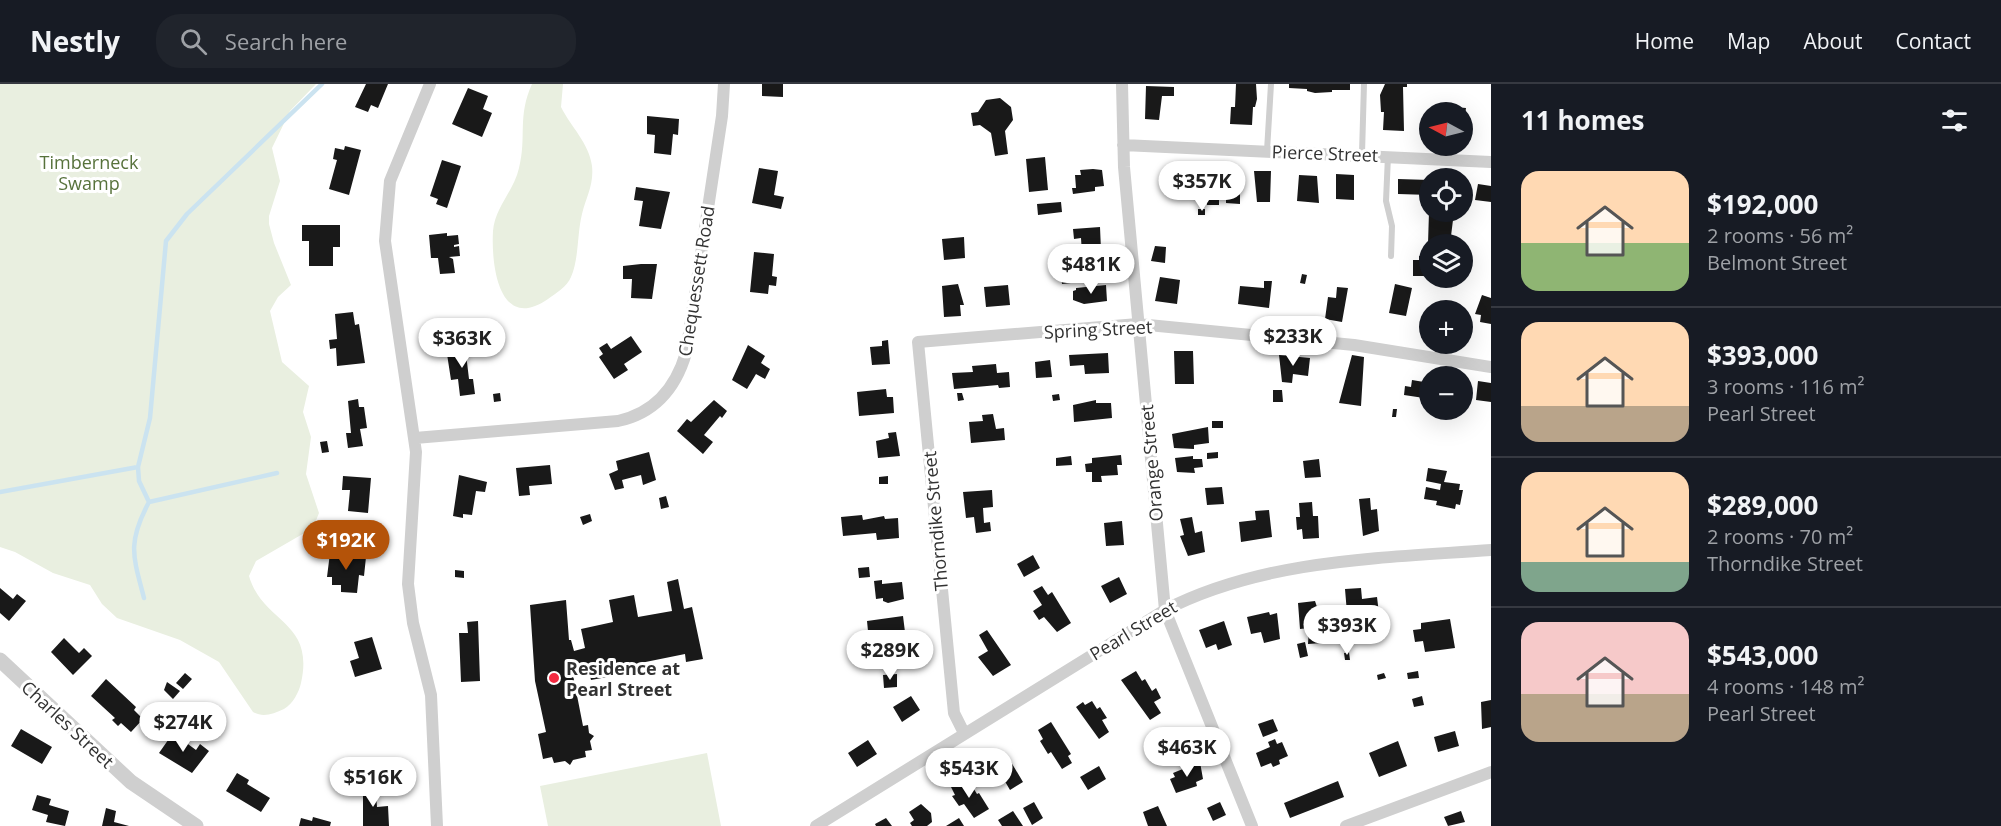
<!DOCTYPE html>
<meta charset="utf-8">
<style>
body{margin:0;font-family:"Open Sans",sans-serif;background:#20242c;color:#f1f3f6;height:100vh;display:flex;flex-direction:column;font-size:22px;white-space:nowrap}
*{box-sizing:border-box;margin:0}
p{font-size:20px;color:#9ea1a6}
.icon{flex:none;width:33px;height:33px;fill:none;stroke:currentColor;stroke-width:2;stroke-linecap:round;stroke-linejoin:round}
.map{position:relative;flex:1;overflow:hidden}
.drawer{display:flex;flex-direction:column;background:#171b24;width:510px}
.drawer>*{flex:none}
.needle{width:39px;rotate:277deg}
.buttons{position:absolute;left:1419px;top:18px;display:grid;gap:12px}
.buttons a{display:grid;place-items:center;width:54px;height:54px;border-radius:50%;background:#171b24;box-shadow:0 6px 24px #0002;font-size:30px}
.price{position:absolute;translate:-50% -51px;padding:0 14px;border-radius:21px;background:#fff;color:#222;font-size:20px;line-height:39px;filter:drop-shadow(0 2px 3px #0008)}
.price::after{content:'';position:absolute;left:50%;top:36px;width:18px;height:14px;margin-left:-9px;background:inherit;clip-path:polygon(0 0,100% 0,50% 100%)}
.price.active{background:#b45309;color:#fff}
ul{padding:0;list-style:none}
li{display:flex;align-items:center;gap:18px;height:150px;padding:0 30px}
li+li{border-top:2px solid #363941}
li span{display:grid;place-items:center;flex:none;width:168px;height:120px;border-radius:18px;color:#555}
li>.icon{margin-inline-start:auto}
span .icon{width:72px;height:72px;fill:#fffc;stroke-width:1}
li b{font-size:26px}
h2{display:flex;justify-content:space-between;align-items:center;height:72px;padding:0 30px;font-size:26px}
header{display:flex;align-items:center;gap:36px;box-sizing:border-box;height:84px;padding:0 30px;background:#171b24;border-bottom:2px solid #363941}
header strong{font-size:28px}
nav{display:flex;gap:33px;margin-inline-start:auto;font-size:21px}
.search{width:420px;height:54px;background:#20242c;display:flex;align-items:center;gap:15px;box-sizing:border-box;padding:0 21px;border-radius:24px;color:#9ea1a6;font-size:22px}
main{display:flex;flex:1;min-height:0}
.map>svg:first-child{display:block}
</style>
<header>
<strong>Nestly</strong>
<div class="search"><svg class="icon" aria-label="search" viewBox="0 0 24 24"><circle cx="10" cy="10" r="6"/><path d="M15 15l6 6"/></svg>Search here</div>
<nav><a>Home</a><a>Map</a><a>About</a><a>Contact</a></nav>
</header>
<main>
<div class="map">
<svg width="1491" height="742" viewBox="0 0 1491 742">
<rect width="100%" height="100%" fill="#fff"/>
<!-- green -->
<path fill="#e9efe0" d="M0,0H316L290,27L272,64L280,97L269,132V140L274,159L291,201L278,213L270,227L282,278L309,302L303,328L311,353L306,390L319,429L313,444L256,477L249,492C263,540 315,536 301,599C299,608 293,620 284,625C273,630 263,634 253,628L219,578L180,556L117,534L102,520L90,501L53,489L15,468L0,463Z
M532,0H563L561,23C571,43 589,59 592,82C594,101 586,113 582,130C577,150 579,175 571,193C567,203 556,209 548,215C499,249 491,181 493,147C495,123 514,107 519,84C527,53 517,33 532,0Z
M707,669L721,742H548L540,702Z"/>
<g fill="none" stroke-linecap="round" stroke-linejoin="round">
<!-- stream -->
<path stroke="#cbe3f0" stroke-width="4.5" d="M138,383L139,397L149,418L277,389
M0,408L138,383L150,334L166,157L187,130L322,0
M144,514C133,472 127,459 149,418"/>
</g>
<!-- building -->
<path fill="#191919" d="M366,0H388L378,24L371,21L368,28L355,23Z
M762,0H783V13L762,12Z
M1236,0H1256L1257,15L1255,23H1253L1252,41L1230,40L1231,23H1235Z
M1289,0H1350V6H1332V8L1315,9L1307,7V5L1289,4Z
M1385,0H1407V3H1403L1404,47L1383,46L1384,28H1381L1380,11Z
M1146,2L1174,3V12H1162L1159,36L1145,35Z
M468,4L488,12L483,25L492,29L482,53L452,40Z
M1000,14L1011,23L1013,36L1005,47L1008,70L995,72L991,49L980,41L973,42L971,29L978,28L986,16Z
M1442,22L1466,24L1464,38L1462,28H1431V23Z
M647,32L679,35L678,51L673,50L671,71L654,69L655,51L647,50Z
M345,62L361,66L349,111L329,105L337,76L333,75L335,64L344,66Z
M1045,73L1048,106L1029,108L1026,75Z
M442,76L461,82L447,124L436,120L438,115L430,112Z
M759,84L778,87L774,111L784,113L781,125L752,119Z
M1093,85L1102,86L1104,102L1095,103V107L1073,110L1072,104H1076L1075,91H1081L1080,86Z
M1198,85L1221,86L1220,98H1212V109H1219V121H1207V109H1197Z
M1254,87H1271L1270,118H1257Z
M1336,90L1354,91V116L1336,115Z
M1299,91L1317,92L1319,119L1297,117Z
M1398,95L1430,96V111L1398,110Z
M1478,100L1491,102V118L1475,116Z
M636,103L670,108L661,145L639,142L643,117L634,116Z
M1226,104H1240V120L1226,119Z
M1061,118L1062,128L1038,131L1037,120Z
M1198,125H1205V131H1198Z
M1429,128H1454L1450,160H1428Z
M302,141H340V163H333V182H309V157H302Z
M1100,143L1101,166L1082,170L1081,154L1074,155L1073,145Z
M447,149V152L458,151L459,160L454,161V163L459,162L460,172L449,173L453,175L455,189L440,190L438,174H431L429,151Z
M964,153L965,174L944,176L942,155Z
M1155,162L1166,163L1165,179L1151,177Z
M754,168L774,170L772,192L777,193L776,202L769,201L768,210L750,208Z
M1419,172L1430,173V192H1413V176H1419Z
M641,180H657L652,215L631,214L632,195H623V182Z
M1070,186L1071,199L1062,200L1061,187Z
M1302,190L1307,191L1305,200L1300,199Z
M1160,193L1180,196L1177,220L1155,217Z
M1264,197H1272L1269,224L1238,220L1240,202L1264,204Z
M958,200L964,221H960L961,232L944,233L942,202Z
M1395,200L1412,204L1406,232L1389,229Z
M1008,201L1010,221L986,223L984,203Z
M1106,201L1107,217L1084,220L1073,216V207L1076,206V204Z
M1337,203L1348,204L1342,238L1325,235L1328,213L1336,214Z
M1482,211L1491,214V240L1480,238L1481,231L1475,230Z
M353,228L355,241L359,240L365,279L337,282L336,264L330,265L329,256L337,255L335,230Z
M631,252L642,268L624,280L628,286L614,295L599,273L603,270L599,264L607,259L611,265Z
M888,256L890,280L872,281L870,263L882,262V257Z
M470,257L472,269L466,270L469,295H473L475,310L460,312L458,295L451,296L447,270L460,269L459,259Z
M748,261L765,272L761,279L770,285L765,295L756,290L747,305L732,296Z
M1174,267H1193L1194,300H1175Z
M1108,269L1109,289L1085,290L1084,281L1070,282L1069,271Z
M1279,271L1310,274L1308,292L1293,290L1292,299L1282,298Z
M1352,271L1364,273L1361,322L1339,319Z
M1050,276L1052,293L1036,294L1035,278Z
M996,280L997,289L1009,288L1010,303L999,304L998,301L954,305L952,289L973,288L972,282Z
M1412,296L1430,299L1428,318H1424V314L1404,311L1405,302L1411,303Z
M1478,297L1491,299V318L1476,316Z
M886,305L887,313H893L894,329L859,332L857,308Z
M1273,306H1282L1283,318H1273Z
M500,309L501,317L494,318L493,310Z
M957,309H962L964,316L958,317Z
M1059,310L1060,316L1053,317L1052,311Z
M358,315L359,323H364L367,344L360,345L363,362L348,364L346,349H351L348,317Z
M714,316L727,327L722,334L720,332L704,351L713,358L703,370L677,347L687,335L691,338Z
M1096,316V319H1111L1112,334L1074,338L1073,321Z
M1393,325H1397L1396,333H1392Z
M993,330L996,345L1004,344L1005,356L971,359L969,338L983,337L982,331Z
M1212,337H1223V344H1212Z
M1208,343L1209,359L1194,361V365L1174,364L1172,350Z
M896,348L900,372L878,374L876,357L889,354L888,349Z
M327,357L329,368L322,369L320,358Z
M649,368L656,396L643,401L641,391L622,396L624,404L615,406L609,390L618,386L616,377Z
M1218,368V374L1207,375V369Z
M1121,371L1122,381H1117L1118,391L1101,392L1102,398H1092V388H1086L1085,380L1092,379V374Z
M1071,372L1072,381L1056,382V374Z
M1193,372V375H1202L1203,383L1194,384L1195,389L1177,388L1175,374Z
M1319,375L1321,393L1305,394L1303,377Z
M550,381L552,400L529,402L530,411L519,412L516,384Z
M1428,384L1447,387L1444,398L1460,400L1459,406H1463L1460,421L1456,420L1455,425L1436,421L1437,417L1424,415L1426,403L1440,406L1441,400L1426,397Z
M459,391L487,398L485,408L476,407L472,431L463,430V434L453,432Z
M343,392L371,394L368,429L348,427L350,406H342Z
M888,392V400H879V393Z
M1222,403L1224,420L1207,421L1205,404Z
M992,406L993,423L983,424L984,439L990,438L991,447L976,449L974,433L966,434L963,408Z
M666,412L669,423L661,425L659,414Z
M1370,414L1371,426L1377,425L1379,447L1363,452L1359,415Z
M1312,418L1313,432H1318L1319,454L1303,455L1302,445L1297,446L1296,433H1300L1299,419Z
M1269,426L1272,453L1241,458L1239,438L1256,436L1255,427Z
M590,430L592,437L583,441L580,433Z
M862,431L863,436L884,432L885,435L898,434L899,454L877,456L876,449L843,452L841,433Z
M1192,433L1195,449L1202,447L1205,468L1188,472L1180,452L1184,451L1180,435Z
M1122,437L1124,461L1106,462L1104,439Z
M330,469L366,473L364,492L359,491L357,509L341,508V501H332V493H327Z
M1033,471L1040,484L1024,493L1017,480Z
M869,483L870,493L859,494L858,484Z
M455,486L464,487V494L455,493Z
M1119,493L1127,510L1110,519L1101,502Z
M678,495L684,525L692,523L703,575L686,578L685,570L606,586L607,593L591,596L589,588L573,591L583,642L588,641L589,649L594,652L590,657L592,666L585,667L586,673L573,676L570,681L565,677L554,679L552,673L543,675L538,650L546,648L535,597L530,521L566,516L569,556H571L574,567L585,564L581,545L613,538L609,516L634,511L638,533L672,527L667,498Z
M882,496V500L902,498L904,515L888,519L883,517V514L876,515L874,497Z
M1042,502L1048,511L1052,508L1071,539L1057,548L1044,533L1039,536L1033,527L1042,521L1033,507Z
M0,504L13,515L17,510L26,517L9,537L0,529Z
M1361,504L1362,515L1377,513L1380,538L1348,541L1345,505Z
M1315,517L1320,532L1322,559L1308,560L1309,544L1300,545L1298,519Z
M1269,528L1270,531L1277,529L1280,555L1264,559L1261,548L1251,550L1247,533Z
M903,532L906,556L887,558L886,553L876,554L875,547H868L867,537Z
M1450,535L1455,564L1425,568L1423,557L1415,558L1413,546L1421,545V539Z
M478,537L480,597L461,598L459,549H468L467,538Z
M1224,537L1232,561L1218,566L1216,560L1206,564L1199,546Z
M987,546L1011,581L993,592L978,573L988,567L979,551Z
M372,553L382,585L355,593L350,577L359,574L354,558Z
M64,554L79,569L84,564L92,572L73,591L51,568Z
M1305,558L1308,572L1300,574L1297,560Z
M1349,568L1350,576H1345L1344,569Z
M1136,587L1142,597L1145,595L1152,607L1156,604L1161,614L1154,618L1161,629L1150,636L1121,596Z
M1418,587L1419,594L1408,595L1407,589Z
M185,589L192,595L183,605L176,599Z
M1384,589L1386,594L1378,596L1377,591Z
M897,590V603L884,604L883,591Z
M106,595L136,623L134,626L143,635L131,648L121,639L118,642L112,636L115,634L91,612Z
M167,598L180,607L173,615L164,606Z
M911,612L920,626L902,638L893,623Z
M1422,612L1424,621L1414,623L1412,615Z
M1491,616V643L1482,645L1481,618Z
M1092,617L1097,625L1100,623L1107,634L1102,636L1109,648L1099,655L1076,623L1083,618L1085,621Z
M1273,635L1278,647L1263,653L1258,640Z
M1051,638L1071,670L1068,672L1072,679L1062,685L1051,668L1048,670L1040,657L1043,655L1038,646Z
M21,645L52,663L42,680L11,662Z
M1455,647L1459,662L1438,668L1434,653Z
M173,649L196,666L200,660L209,667L192,689L159,669Z
M1275,655L1277,660L1282,658L1288,672L1279,676L1280,680L1273,683L1271,679L1261,683L1256,669L1270,663L1268,658Z
M868,656L877,670L857,683L848,669Z
M1398,657L1407,682L1379,693L1369,669Z
M1004,671L1008,680L1011,678L1023,698L1010,706L1003,694L1000,696L990,679Z
M1200,678L1203,695L1196,698L1197,702L1176,709L1170,695L1175,693L1173,689Z
M1099,682L1106,695L1088,706L1080,693Z
M237,689L249,696L247,700L270,714L261,728L226,707Z
M964,695L969,704L972,702L977,710L979,709L989,725L974,734L964,720L959,722L952,712L955,711L951,703Z
M1338,697L1344,713L1290,734L1284,719Z
M375,698L377,723L388,722L389,742H363V699Z
M37,711L51,715L49,721L69,727L65,742L46,738L48,731L32,726Z
M1034,718L1043,734L1032,741L1023,724Z
M1220,718L1226,731L1213,737L1207,724Z
M921,720L931,729L932,738L927,742H912L910,739L914,736L909,728Z
M1158,722L1167,742H1148L1143,728Z
M106,724L116,727L114,738L129,742H102Z
M1013,727L1023,742H1002L998,736Z
M1461,727L1465,738L1448,742L1444,733Z
M313,733L331,738L330,742H299L301,734L312,737Z
M886,734L892,742H876L875,740Z
M959,734L964,742H946Z"/>
<g fill="none" stroke-linecap="round" stroke-linejoin="round">
<!-- service -->
<path stroke="#cfcfcf" stroke-width="6" d="M1267,67L1271,0
M1362,70L1364,0
M1388,72L1386,117L1392,142L1391,172"/>
<!-- minor -->
<path stroke="#cfcfcf" stroke-width="12" d="M430,0L390,97L385,157L416,368L408,500L413,539L431,611L437,742
M1122,0L1124,83L1165,526L1252,742
M1123,61L1491,78
M415,354L618,337C655,329 676,303 686,269L722,32L724,0
M964,649L954,629L918,258L1138,240L1354,261L1491,283
M816,742L1165,526C1264,475 1382,474 1491,466
M1346,742L1491,688"/>
<!-- tertiary -->
<path stroke="#cfcfcf" stroke-width="15" d="M0,576L131,698L196,742"/>
</g>
<!-- markers -->
<circle fill="#f32a41" stroke="#fff" stroke-width="2" cx="554" cy="594" r="6"/>
<g text-anchor="middle" dominant-baseline="central" stroke-width="6" stroke-linejoin="round" paint-order="stroke">
<!-- street labels -->
<g font-size="18" fill="#323232" stroke="#fff">
<text transform="translate(1325 69) rotate(2)">Pierce Street</text>
<text transform="translate(696 197) rotate(-81)">Chequessett Road</text>
<text transform="translate(1098 245) rotate(-3)">Spring Street</text>
<text transform="translate(1151 379) rotate(-95)">Orange Street</text>
<text transform="translate(935 437) rotate(-95)">Thorndike Street</text>
<text transform="translate(1133 546) rotate(-31)">Pearl Street</text>
<text transform="translate(68 640) rotate(43)">Charles Street</text>
</g>
<!-- park labels -->
<g font-size="18" fill="#57723b" stroke="#fff">
<text x="89" y="78">Timberneck<tspan x="89" dy="21">Swamp</tspan></text>
</g>
<!-- poi labels -->
<g font-size="18" font-weight="bold" fill="#323232" stroke="#fff" text-anchor="start">
<text x="566" y="584">Residence at<tspan x="566" dy="21">Pearl Street</tspan></text>
</g>
</g>
</svg>
<div class="buttons">
<a><svg class="needle" viewBox="-14 -14 28 28"><path d="M0-13l5 13h-10z" fill="#e53935"/><path d="M0 13l5-13h-10z" fill="#9ea1a6"/></svg></a>
<a><svg class="icon" aria-label="locate" viewBox="0 0 24 24"><circle cx="12" cy="12" r="6"/><path d="M12 2v4M12 18v4M2 12h4M18 12h4"/></svg></a>
<a><svg class="icon" aria-label="layers" viewBox="0 0 24 24"><path d="M12 4l9 5-9 5-9-5zM3 14l9 5 9-5"/></svg></a>
<a>+</a>
<a>−</a>
</div>
<b class="price" style="left:1202px;top:128px">$357K</b>
<b class="price" style="left:1091px;top:211px">$481K</b>
<b class="price" style="left:1293px;top:283px">$233K</b>
<b class="price" style="left:462px;top:285px">$363K</b>
<b class="price active" style="left:346px;top:487px">$192K</b>
<b class="price" style="left:1347px;top:572px">$393K</b>
<b class="price" style="left:890px;top:597px">$289K</b>
<b class="price" style="left:183px;top:669px">$274K</b>
<b class="price" style="left:1187px;top:694px">$463K</b>
<b class="price" style="left:969px;top:715px">$543K</b>
<b class="price" style="left:373px;top:724px">$516K</b>
</div>
<section class="drawer">
<h2>11 homes<svg class="icon" aria-label="filters" viewBox="0 0 24 24"><path d="M4 7h16M4 17h16"/><circle cx="9" cy="7" r="2"/><circle cx="15" cy="17" r="2"/></svg></h2>
<ul>
<li><span style="background:linear-gradient(#ffd9b3 60%,#8fb573 0)"><svg class="icon" aria-label="home" viewBox="0 0 24 24"><path d="M3 11l9-7 9 7M6 9v11h12V9"/></svg></span><div><b>$192,000</b><p>2 rooms · 56 m²</p><p>Belmont Street</p></div></li>
<li><span style="background:linear-gradient(#ffd9b3 70%,#b9a48a 0)"><svg class="icon" aria-label="home" viewBox="0 0 24 24"><path d="M3 11l9-7 9 7M6 9v11h12V9"/></svg></span><div><b>$393,000</b><p>3 rooms · 116 m²</p><p>Pearl Street</p></div></li>
<li><span style="background:linear-gradient(#ffd9b3 75%,#7fa58c 0)"><svg class="icon" aria-label="home" viewBox="0 0 24 24"><path d="M3 11l9-7 9 7M6 9v11h12V9"/></svg></span><div><b>$289,000</b><p>2 rooms · 70 m²</p><p>Thorndike Street</p></div></li>
<li><span style="background:linear-gradient(#f6c9c9 60%,#b9a48a 0)"><svg class="icon" aria-label="home" viewBox="0 0 24 24"><path d="M3 11l9-7 9 7M6 9v11h12V9"/></svg></span><div><b>$543,000</b><p>4 rooms · 148 m²</p><p>Pearl Street</p></div></li>
</ul>
</section>
</main>
